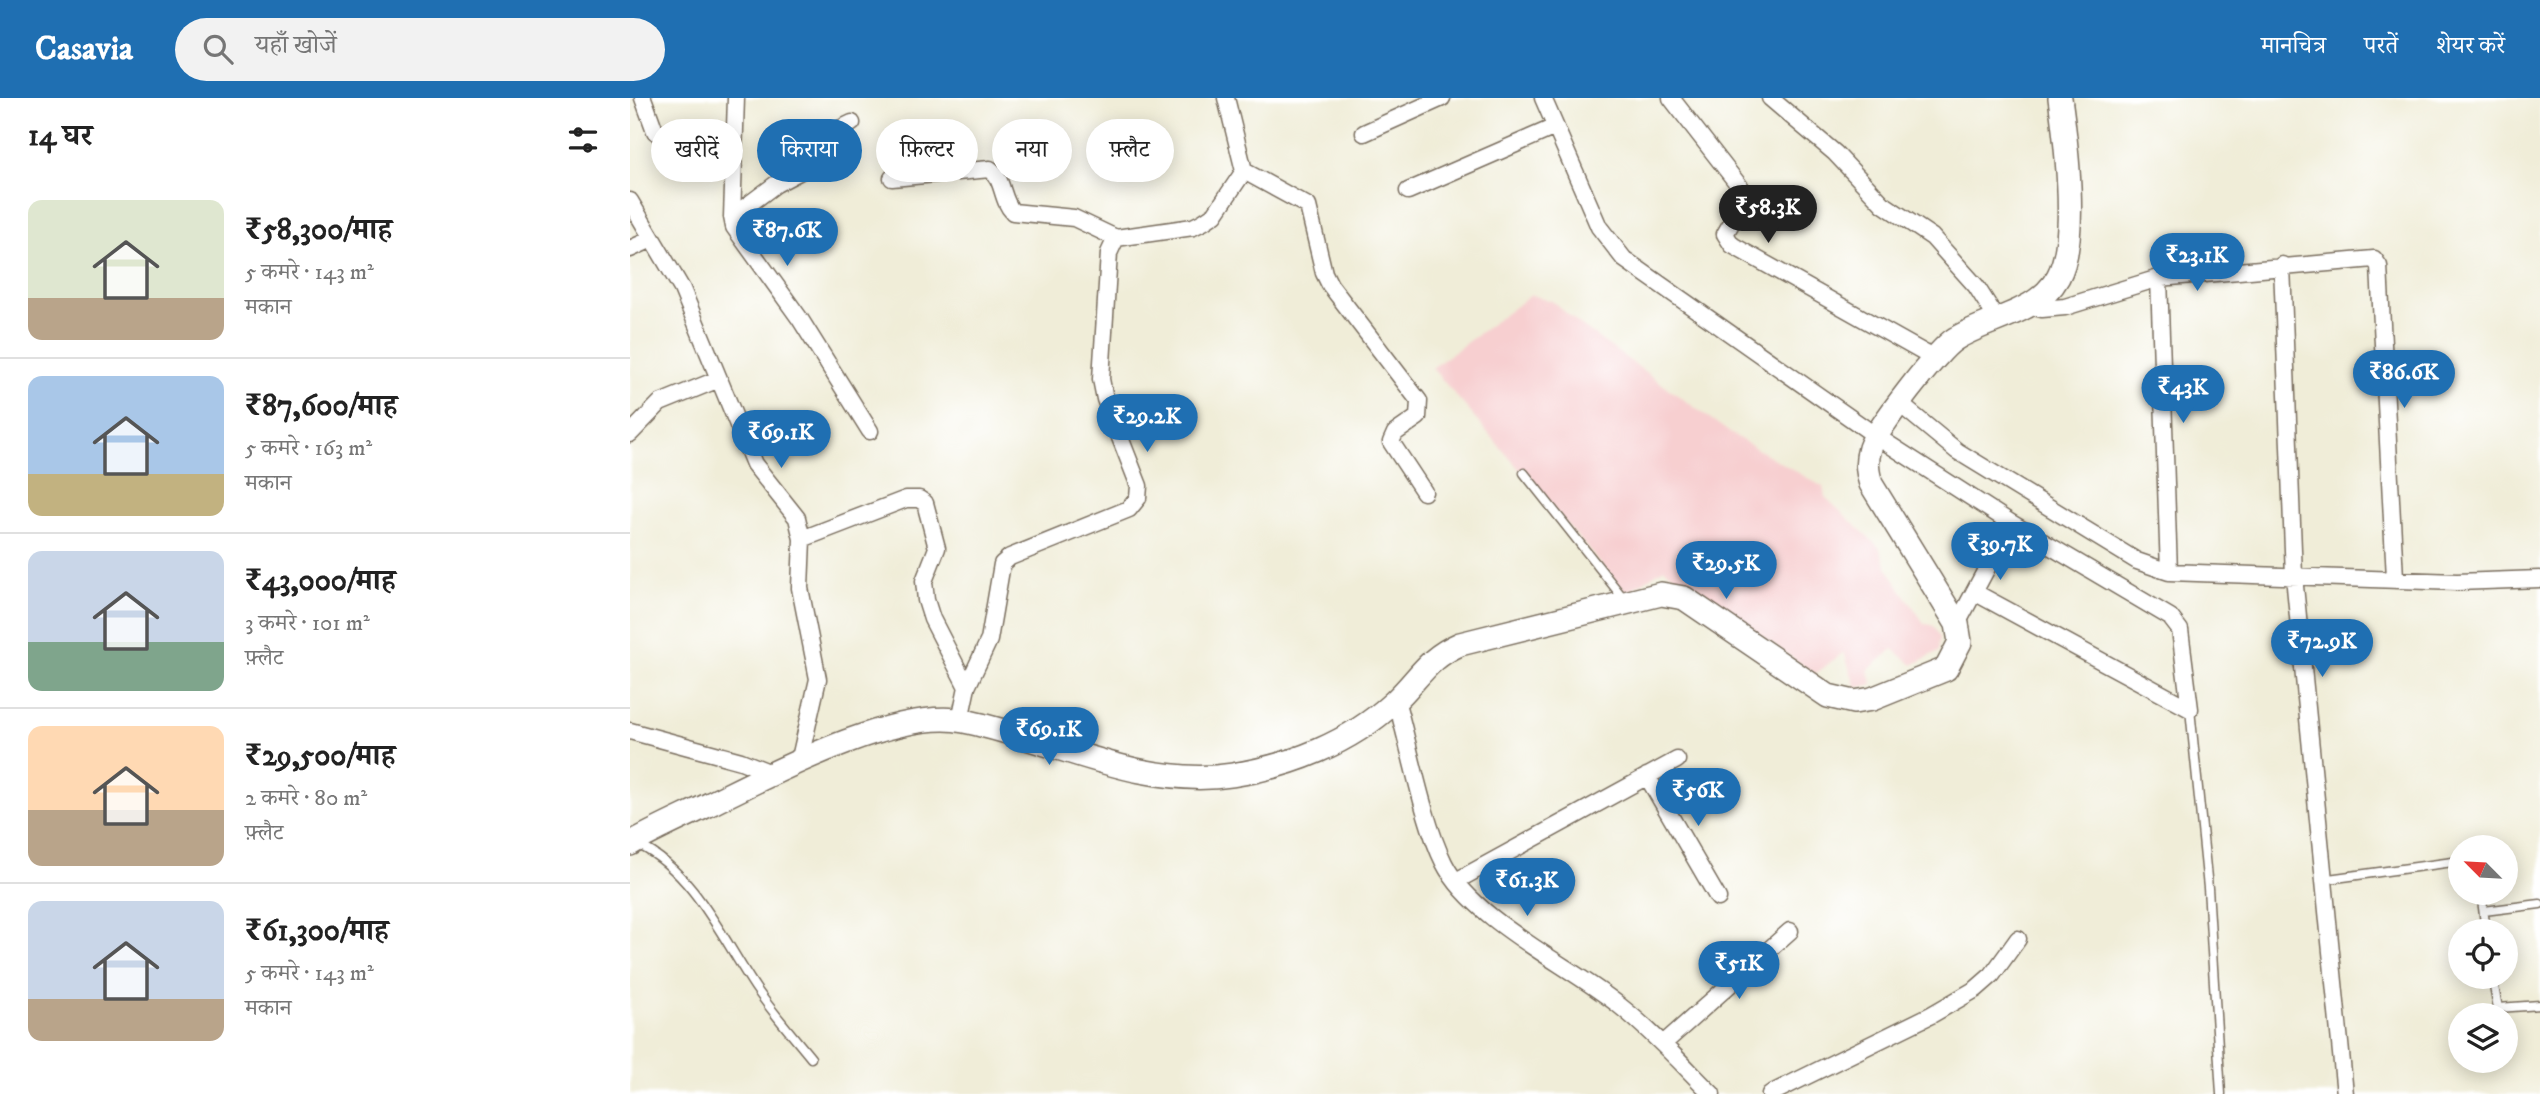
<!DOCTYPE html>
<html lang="hi">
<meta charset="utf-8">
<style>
body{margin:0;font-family:"IM FELL DW Pica","Noto Serif Devanagari",serif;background:#f2f2f2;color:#222;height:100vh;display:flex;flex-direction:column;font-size:26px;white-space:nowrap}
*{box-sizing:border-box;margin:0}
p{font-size:23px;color:#767676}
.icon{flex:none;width:38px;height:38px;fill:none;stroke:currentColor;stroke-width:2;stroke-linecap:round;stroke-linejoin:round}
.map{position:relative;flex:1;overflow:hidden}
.sheet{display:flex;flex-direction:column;background:#fff;width:630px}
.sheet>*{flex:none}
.banner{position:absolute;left:21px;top:21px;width:665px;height:63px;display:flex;gap:14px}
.needle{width:46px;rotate:294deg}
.controls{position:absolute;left:1818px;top:737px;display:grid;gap:14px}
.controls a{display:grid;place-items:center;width:70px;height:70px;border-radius:50%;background:#fff;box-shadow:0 4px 18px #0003;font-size:35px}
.price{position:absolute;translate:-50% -60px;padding:0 16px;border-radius:24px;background:#1f6fb2;color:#fff;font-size:23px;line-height:46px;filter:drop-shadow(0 2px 4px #0008)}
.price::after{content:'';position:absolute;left:50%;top:42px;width:21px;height:16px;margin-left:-10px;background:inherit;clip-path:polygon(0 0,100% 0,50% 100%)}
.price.active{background:#222;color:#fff}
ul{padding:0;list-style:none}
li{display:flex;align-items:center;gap:21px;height:175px;padding:0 28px}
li+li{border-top:2px solid #e0e0e0}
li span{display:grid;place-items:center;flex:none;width:196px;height:140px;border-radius:14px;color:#555}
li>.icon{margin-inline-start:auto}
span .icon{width:84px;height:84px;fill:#fffc;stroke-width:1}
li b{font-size:30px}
h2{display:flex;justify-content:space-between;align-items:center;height:84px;padding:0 28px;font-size:30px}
.chip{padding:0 24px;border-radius:32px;background:#fff;box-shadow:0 4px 18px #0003;font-size:24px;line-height:63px}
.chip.active{background:#1f6fb2;color:#fff}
header{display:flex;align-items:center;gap:42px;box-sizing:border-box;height:98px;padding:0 35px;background:#1f6fb2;color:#fff}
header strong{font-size:33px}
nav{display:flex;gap:38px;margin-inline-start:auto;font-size:24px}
.search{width:490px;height:63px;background:#f2f2f2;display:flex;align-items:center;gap:18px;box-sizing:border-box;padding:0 24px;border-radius:38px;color:#767676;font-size:26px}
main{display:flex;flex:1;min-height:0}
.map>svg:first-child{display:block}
</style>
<header>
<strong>Casavia</strong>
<div class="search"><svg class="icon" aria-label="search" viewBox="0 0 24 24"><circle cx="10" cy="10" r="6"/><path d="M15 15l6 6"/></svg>यहाँ खोजें</div>
<nav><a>मानचित्र</a><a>परतें</a><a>शेयर करें</a></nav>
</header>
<main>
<section class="sheet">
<h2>14 घर<svg class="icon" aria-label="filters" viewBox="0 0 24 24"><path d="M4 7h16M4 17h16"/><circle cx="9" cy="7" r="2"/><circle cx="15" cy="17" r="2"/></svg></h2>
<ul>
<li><span style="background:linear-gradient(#dfe7d0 70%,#b9a48a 0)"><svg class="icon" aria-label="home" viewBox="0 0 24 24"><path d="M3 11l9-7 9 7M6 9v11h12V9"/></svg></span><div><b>₹58,300/माह</b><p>5 कमरे · 143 m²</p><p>मकान</p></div></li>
<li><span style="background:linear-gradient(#a9c7e8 70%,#c2b280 0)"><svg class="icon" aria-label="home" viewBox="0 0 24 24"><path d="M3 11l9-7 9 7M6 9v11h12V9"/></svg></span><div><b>₹87,600/माह</b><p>5 कमरे · 163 m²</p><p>मकान</p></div></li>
<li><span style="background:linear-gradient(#c9d6e8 65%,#7fa58c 0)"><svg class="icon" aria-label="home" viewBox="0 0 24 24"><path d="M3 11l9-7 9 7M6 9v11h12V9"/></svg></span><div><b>₹43,000/माह</b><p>3 कमरे · 101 m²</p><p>फ़्लैट</p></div></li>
<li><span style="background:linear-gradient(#ffd9b3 60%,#b9a48a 0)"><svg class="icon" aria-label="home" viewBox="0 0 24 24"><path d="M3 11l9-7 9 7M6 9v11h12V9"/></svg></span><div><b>₹29,500/माह</b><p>2 कमरे · 80 m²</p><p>फ़्लैट</p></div></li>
<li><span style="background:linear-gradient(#c9d6e8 70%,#b9a48a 0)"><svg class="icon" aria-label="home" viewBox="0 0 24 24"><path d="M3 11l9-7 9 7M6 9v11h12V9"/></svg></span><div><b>₹61,300/माह</b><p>5 कमरे · 143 m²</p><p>मकान</p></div></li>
</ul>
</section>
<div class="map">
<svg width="1910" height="996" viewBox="0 0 1910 996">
<rect width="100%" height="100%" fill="#fff"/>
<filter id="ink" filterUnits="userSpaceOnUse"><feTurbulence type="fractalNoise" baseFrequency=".0143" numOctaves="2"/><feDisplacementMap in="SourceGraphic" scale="14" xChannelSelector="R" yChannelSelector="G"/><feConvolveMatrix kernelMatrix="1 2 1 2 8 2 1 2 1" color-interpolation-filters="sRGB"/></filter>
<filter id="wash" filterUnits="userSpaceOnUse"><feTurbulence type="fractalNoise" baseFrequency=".00686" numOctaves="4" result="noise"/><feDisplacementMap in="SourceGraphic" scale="28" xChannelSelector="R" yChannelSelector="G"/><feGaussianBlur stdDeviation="1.57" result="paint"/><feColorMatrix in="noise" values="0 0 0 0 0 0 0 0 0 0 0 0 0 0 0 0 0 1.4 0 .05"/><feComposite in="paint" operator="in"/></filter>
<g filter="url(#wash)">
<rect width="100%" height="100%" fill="#f0edd8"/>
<!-- built -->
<path fill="#f7cfd0" d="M901,197L922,203L950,227L1103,337L1193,389L1195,399L1249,449L1259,473L1294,525L1304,528L1310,539L1309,553L1283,567L1263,551L1238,572L1243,586L1226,590L1214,554L1185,576L1034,470L996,495L802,270Z"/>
</g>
<g filter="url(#ink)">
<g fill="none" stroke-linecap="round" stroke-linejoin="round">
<defs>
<path id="lane" d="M894,375L994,501
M1560,611L1578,790L1591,996
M9,747C65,775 93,842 127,892C144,916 163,938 181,960
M1691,782L1830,763
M1851,794L1856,833
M1854,813L1910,806
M1862,878L1868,910L1910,907"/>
<path id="street" d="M13,0L25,33L30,37L105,34
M106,0L102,119L104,129L170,221L240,333
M913,0L969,129L994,161L1246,338L1381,425L1540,519L1550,532L1560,611L1344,494
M1041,0L1111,90L1114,103L1095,136L1102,147L1305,261
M1140,0L1205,55L1253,106L1302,139L1346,188L1367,221
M734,35L812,0
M614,73L678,108L694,175L700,187L789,303L788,319L765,335L761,344L794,394
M262,80L360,71C374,81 371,102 383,114L444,120L486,140
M778,93L925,29
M0,103L52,191L124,366L167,420L172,441L170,490L188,581L170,660
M102,119L146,86L199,58L203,50L201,35L222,25
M0,151L22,141
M1652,167L1664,478L1715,996
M1529,180L1539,474
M1400,208L1412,211L1435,209L1529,180L1744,161L1749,168L1765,480
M1270,306L1327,353L1507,463L1539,474L1827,484L1910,481
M0,336L30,305L89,281
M172,441L276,401H289L295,405L307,450L294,483L296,502L302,521L337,589
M1327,526L1381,425
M766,602C780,650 793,723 814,765C843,823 940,867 990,908C1023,934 1052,966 1082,996
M330,622L337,589L359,542L372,466L380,459L499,411L508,400L509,388L475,301L471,281L479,155L486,140L563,129L573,124L585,116L614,73L596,0
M0,633L111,663L141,675
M1017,678L1088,800
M826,783L1047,662
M1033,946L1160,833
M1140,996L1301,917L1346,891L1362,877L1388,841"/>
<path id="secondary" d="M0,746C26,731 54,719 80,706C141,676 267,609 334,623C422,641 510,691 602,677C661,668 720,645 764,604C789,581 796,561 830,546L1031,496L1054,500L1198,598L1224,604L1242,601L1316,571L1330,544L1327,526L1241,386C1237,373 1236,363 1240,350C1246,332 1308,251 1325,241C1358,220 1408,216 1428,179C1449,141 1436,43 1430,0"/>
</defs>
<!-- lane casing -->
<use href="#lane" stroke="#7a6e5f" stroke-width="11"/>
<!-- street casing -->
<use href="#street" stroke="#7a6e5f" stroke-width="19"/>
<!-- secondary casing -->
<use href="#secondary" stroke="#7a6e5f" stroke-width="26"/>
<!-- lane -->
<use href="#lane" stroke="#fff" stroke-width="8"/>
<!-- street -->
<use href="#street" stroke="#fff" stroke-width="16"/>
<!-- secondary -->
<use href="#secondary" stroke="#fff" stroke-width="23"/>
</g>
</g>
</svg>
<div class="controls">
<a><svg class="needle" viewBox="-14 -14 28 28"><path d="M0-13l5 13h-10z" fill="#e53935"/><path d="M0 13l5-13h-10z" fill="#767676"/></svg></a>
<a><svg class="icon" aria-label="locate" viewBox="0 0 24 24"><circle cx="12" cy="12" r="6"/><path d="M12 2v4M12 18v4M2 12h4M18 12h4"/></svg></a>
<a><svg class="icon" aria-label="layers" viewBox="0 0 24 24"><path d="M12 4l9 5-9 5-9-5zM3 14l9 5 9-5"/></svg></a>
</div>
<b class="price active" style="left:1138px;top:147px">₹58.3K</b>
<b class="price" style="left:157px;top:170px">₹87.6K</b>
<b class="price" style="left:1567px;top:195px">₹23.1K</b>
<b class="price" style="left:1774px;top:312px">₹86.6K</b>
<b class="price" style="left:1553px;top:327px">₹43K</b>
<b class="price" style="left:517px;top:356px">₹29.2K</b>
<b class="price" style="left:151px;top:372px">₹69.1K</b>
<b class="price" style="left:1370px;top:484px">₹39.7K</b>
<b class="price" style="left:1096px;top:503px">₹29.5K</b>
<b class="price" style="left:1692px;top:581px">₹72.9K</b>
<b class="price" style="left:419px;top:669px">₹69.1K</b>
<b class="price" style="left:1068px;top:730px">₹56K</b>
<b class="price" style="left:897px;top:820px">₹61.3K</b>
<b class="price" style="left:1109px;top:903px">₹51K</b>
<div class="banner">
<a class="chip">खरीदें</a>
<a class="chip active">किराया</a>
<a class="chip">फ़िल्टर</a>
<a class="chip">नया</a>
<a class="chip">फ़्लैट</a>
</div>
</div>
</main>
